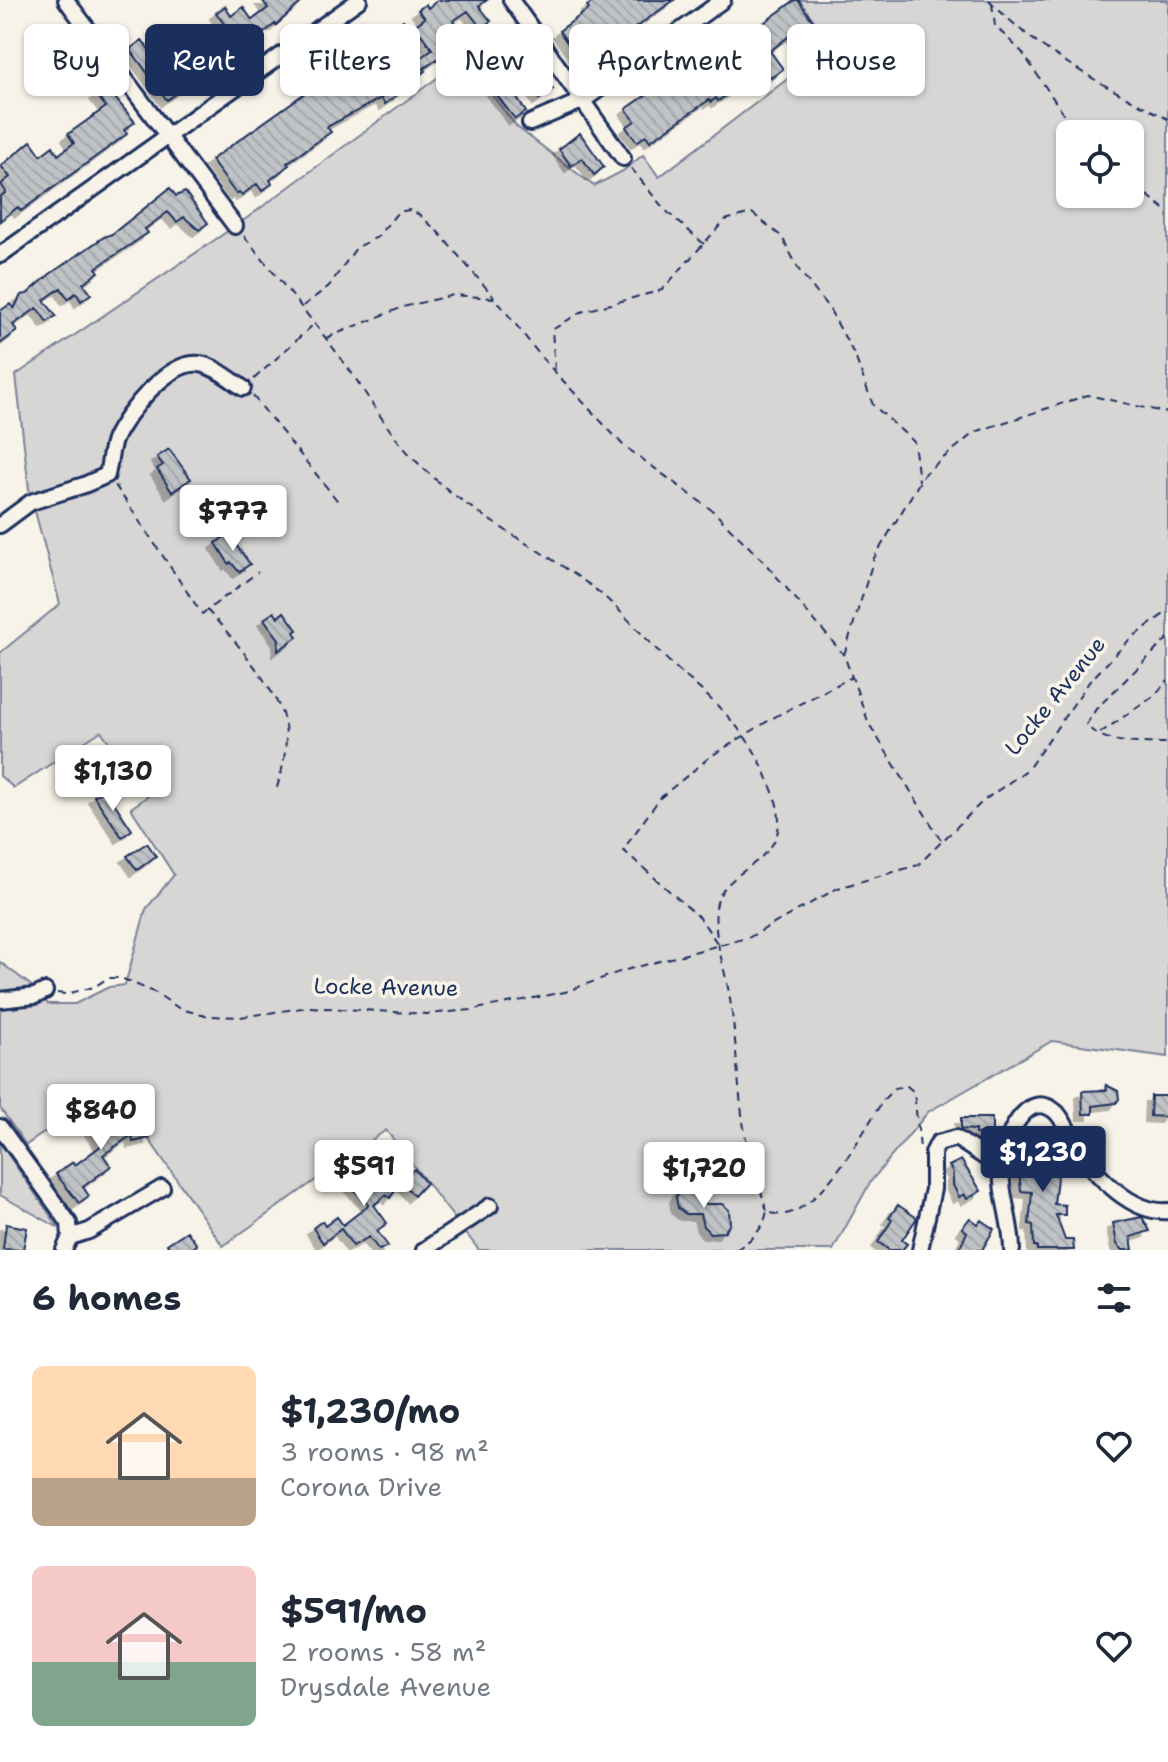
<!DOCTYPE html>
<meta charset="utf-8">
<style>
body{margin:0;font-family:"Shantell Sans",sans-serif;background:#f2f2f3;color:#1f2937;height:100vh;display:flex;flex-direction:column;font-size:30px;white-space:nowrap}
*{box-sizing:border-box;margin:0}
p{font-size:26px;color:#747a83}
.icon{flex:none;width:44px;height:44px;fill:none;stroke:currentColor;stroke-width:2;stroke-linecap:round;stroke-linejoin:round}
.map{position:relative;height:1250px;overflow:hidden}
.panel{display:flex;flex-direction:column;background:#fff;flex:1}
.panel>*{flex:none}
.banner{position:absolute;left:24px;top:24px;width:1120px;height:72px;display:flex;gap:16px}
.tools{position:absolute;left:1056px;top:120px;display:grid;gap:16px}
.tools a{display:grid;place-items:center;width:88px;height:88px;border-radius:12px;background:#fff;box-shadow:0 2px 6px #0004;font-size:40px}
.price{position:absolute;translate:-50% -68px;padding:0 18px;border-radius:8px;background:#fff;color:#222;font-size:26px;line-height:52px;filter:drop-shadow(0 2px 4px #0008)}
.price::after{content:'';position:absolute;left:50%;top:48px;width:24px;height:18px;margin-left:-12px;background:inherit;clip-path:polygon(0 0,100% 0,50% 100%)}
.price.selected{background:#1b2f5e;color:#fff}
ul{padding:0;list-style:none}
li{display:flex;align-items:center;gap:24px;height:200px;padding:0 32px}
li span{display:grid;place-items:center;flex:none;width:224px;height:160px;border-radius:12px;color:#555}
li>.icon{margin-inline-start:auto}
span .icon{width:96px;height:96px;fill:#fffc;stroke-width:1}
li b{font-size:34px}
h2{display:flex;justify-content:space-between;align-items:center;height:96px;padding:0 32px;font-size:34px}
.chip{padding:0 28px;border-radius:12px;background:#fff;box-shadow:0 2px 6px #0004;font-size:28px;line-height:72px}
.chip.selected{background:#1b2f5e;color:#fff}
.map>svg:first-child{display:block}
</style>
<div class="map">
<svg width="1168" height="1250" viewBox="0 0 1168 1250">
<defs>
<pattern id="building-back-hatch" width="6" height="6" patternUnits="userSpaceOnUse" patternTransform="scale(2)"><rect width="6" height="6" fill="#c0c3c5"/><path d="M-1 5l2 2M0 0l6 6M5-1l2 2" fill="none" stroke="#a4a8ac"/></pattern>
<filter id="shadow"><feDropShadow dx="-6" dy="6" stdDeviation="0" flood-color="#0004"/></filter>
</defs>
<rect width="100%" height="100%" fill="#f7f3e8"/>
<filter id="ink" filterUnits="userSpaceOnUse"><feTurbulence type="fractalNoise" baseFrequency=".0125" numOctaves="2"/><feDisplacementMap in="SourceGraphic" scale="16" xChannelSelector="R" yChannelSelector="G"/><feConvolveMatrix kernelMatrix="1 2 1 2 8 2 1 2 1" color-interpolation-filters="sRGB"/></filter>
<g filter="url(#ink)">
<!-- green -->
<path fill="#d7d6d4" stroke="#798299" stroke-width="2" fill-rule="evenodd" d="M799,0H1168V1057L1052,1041L928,1112L871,1181L833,1250H479L386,1130L223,1246L112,1086L26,1145L0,1108V962L33,987L48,1004H75L109,987L125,985L146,909L174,875L131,808L148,796L101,731L14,788L0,776V653L60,604L29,489L16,375L247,218L441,75L455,92L477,76L517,127L594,186L623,171L643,155L659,177L832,45ZM1070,134H1130V194H1070Z
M0,1143L59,1228L0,1195Z"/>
<!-- building -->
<path fill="url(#building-back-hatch)" stroke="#1b2f5e" stroke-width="2" fill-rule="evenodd" filter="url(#shadow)" d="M262,0H304L276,25L275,24L234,56L232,53L229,54L167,100L130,49L142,40L153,55L163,47L166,50L176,46L194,33L201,43L225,25L216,13L225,6L231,16L243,7L252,20L268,8Z
M438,0H487L479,6L491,21L481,28L468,11L453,21L472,47L456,59L449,51L423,69L425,71L415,79L409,71L393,83L399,94L385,104L381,98L327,127L331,132L287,163L289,165L270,180L272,184L262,191L257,184L242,195L239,192L236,194L211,160L395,29L393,28L403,20L410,29L425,18L418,10L426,4L428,8ZM421,34L432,49L417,60L406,45Z
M596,0H674L583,65L559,31L589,9L587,6Z
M795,0H798L815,24L806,31L816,45L806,52L792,34L770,51L783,69L771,78L766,71L757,78L755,76L718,101L716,98L711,102L709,100L650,141L646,135L637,142L626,127L635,121L626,109L727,40L731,47Z
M67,35L77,45L89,64L74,75L62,58L56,64L50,56L57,51L54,44Z
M523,57L528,63L532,60L553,89L539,99L514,64Z
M502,75L526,112L515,119L489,85Z
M106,87L135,122L124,130L127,134L21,211L18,207L0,221V197L6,192L1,184L10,177L1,166L31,141L41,155L53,146L58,155L74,143L68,134L106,107L96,94Z
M580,133L604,167L594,175L582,158L571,166L559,149Z
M170,188L176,196L185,192L208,223L199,230L184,217L177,222L168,212L145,229L148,233L96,268L99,272L83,283L91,294L81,301L76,293L68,299L61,288L44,300L56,316L47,322L37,308L13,325L17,331L0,344V311L10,304L14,309L21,295L27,294L50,274L104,237L112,234Z
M169,449L191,479L172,492L157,469L163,465L157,457Z
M228,534L250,564L239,572L231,562L229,564L216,543Z
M274,612L278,617L284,612L297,630L294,632L297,637L278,651L279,639L264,619Z
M105,789L132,830L122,837L94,796Z
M147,843L156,856L137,870L127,856Z
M1106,1085L1118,1091L1119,1099L1116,1103L1093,1106V1114H1083L1082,1091L1107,1090Z
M1151,1096H1168V1115L1166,1117L1150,1116Z
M103,1109L116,1125L145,1116L150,1138L133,1142L132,1135L103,1155L111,1166L83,1187L89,1196L79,1203L56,1174L73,1162L75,1165L102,1145L90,1128L99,1122L95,1115Z
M961,1118H992V1135L975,1134V1130L961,1129Z
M1035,1127L1047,1128L1043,1155H1052V1160H1059L1054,1204L1065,1205V1215H1056L1065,1240H1073L1074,1250H1037V1246H1034L1033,1225L1029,1224L1032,1192L1021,1191L1019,1170L1020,1159L1025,1160L1029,1131L1034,1132Z
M369,1160L400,1184L390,1198L386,1195L374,1205L387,1223L377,1231L388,1246L379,1250L369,1237L353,1246L341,1229L323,1243L313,1228L322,1221L325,1226L337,1217L343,1225L369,1205L348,1183Z
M961,1160L981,1191L967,1199L964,1194L959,1197L953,1185V1173L949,1166Z
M414,1169L426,1183L414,1196L398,1178L407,1170L410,1173Z
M687,1186L700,1190L705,1204H722L729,1210L730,1224L724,1232L710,1233L703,1226L700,1214H686L678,1208L676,1197L680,1189Z
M898,1205L917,1218L902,1240L907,1244L902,1250H889L878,1242L892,1220L889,1218Z
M1142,1217L1150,1231L1131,1237L1133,1250H1123L1117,1244L1113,1223Z
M970,1218L978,1224L981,1220L994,1229L982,1250H959L967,1232L962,1228Z
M6,1224L27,1228L23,1250L3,1249Z
M187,1231L197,1245L190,1250H171L167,1244Z"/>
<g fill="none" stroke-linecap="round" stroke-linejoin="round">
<defs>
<path id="street" d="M66,0L235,226
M511,0L623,158
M530,123L584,100L723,0
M0,255L359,0
M0,525L31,502L84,485L107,475C110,463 110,449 115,438C127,413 169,359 200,364C215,366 231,380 243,388
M0,1000L35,996L45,991
M0,1127L69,1223L70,1237
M64,1250L70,1237L89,1231L162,1188
M424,1250L490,1206
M920,1250L933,1189V1153L938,1143L956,1138L989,1160L1002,1164
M1012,1250C1012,1221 999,1193 1002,1164C1004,1141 1026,1085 1057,1113C1066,1123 1071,1139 1079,1151C1097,1177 1133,1214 1168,1211"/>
</defs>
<!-- street casing -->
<use href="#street" stroke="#1b2f5e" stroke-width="20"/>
<!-- path -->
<path stroke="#1b2f5e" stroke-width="2" stroke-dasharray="8 6" stroke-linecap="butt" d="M989,0C1038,52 1105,86 1168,119
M992,4L995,26L1022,52L1067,119L1103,134
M1130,158L1140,189L1168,212
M631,168L664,209L704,244
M244,236C280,281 317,325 351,372C372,402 390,435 416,461C470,516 531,542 591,586C623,610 646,641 675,667C723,710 754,734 775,798C797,866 721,864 716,908C713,937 724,965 729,993C737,1040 737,1088 745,1134C750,1160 759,1185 767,1211
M303,306L329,286L356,248L377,237L398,212L409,210L420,215L439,233L494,297
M326,338L403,307L453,295L495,298L542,358L623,445L713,511L764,562L844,655
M555,370L552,330L581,312L662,290L725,220L752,213L782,237L799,270L830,310L855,356L873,405L914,442L919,481
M254,379L314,324
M253,396L341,505
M115,485L202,614L258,572
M207,610C229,633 275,687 283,717C290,740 283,768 276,791
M1168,638L1096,709L1086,725C1105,746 1142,743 1168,743
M1100,733L1154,696L1168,680
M941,840L869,724L844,655L874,558L925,473L975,432L1088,395L1168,413
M717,943L700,918L623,850L660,798L711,756L778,715L852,677
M57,993L66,994L94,987L108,978H121L156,993L180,1009L209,1016L240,1017L309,1007L428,1014L471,1010L565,992L622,971L750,937L838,888L918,865L983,801L1028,769L1089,682L1130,639L1168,611
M736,1250C752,1239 763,1231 767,1211C810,1235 864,1129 884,1099L895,1088L907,1086L914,1092L920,1148"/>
<!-- street -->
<use href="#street" stroke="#f7f3e8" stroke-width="14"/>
</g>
</g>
<g text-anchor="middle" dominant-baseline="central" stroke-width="7" stroke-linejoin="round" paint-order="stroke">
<!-- street labels -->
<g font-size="22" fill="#1b2f5e" stroke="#f7f3e8">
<text transform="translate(1055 696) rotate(-51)">Locke Avenue</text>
<text transform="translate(386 987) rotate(1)">Locke Avenue</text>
</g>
</g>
</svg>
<div class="tools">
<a><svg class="icon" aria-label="locate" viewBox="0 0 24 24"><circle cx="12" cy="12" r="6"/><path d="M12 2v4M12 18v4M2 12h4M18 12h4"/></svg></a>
</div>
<b class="price" style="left:233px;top:553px">$777</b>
<b class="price" style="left:113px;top:813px">$1,130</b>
<b class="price" style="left:101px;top:1152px">$840</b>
<b class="price selected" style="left:1043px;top:1194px">$1,230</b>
<b class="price" style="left:364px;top:1208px">$591</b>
<b class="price" style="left:704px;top:1210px">$1,720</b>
<div class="banner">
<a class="chip">Buy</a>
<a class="chip selected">Rent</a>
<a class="chip">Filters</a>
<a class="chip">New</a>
<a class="chip">Apartment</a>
<a class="chip">House</a>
</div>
</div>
<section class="panel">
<h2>6 homes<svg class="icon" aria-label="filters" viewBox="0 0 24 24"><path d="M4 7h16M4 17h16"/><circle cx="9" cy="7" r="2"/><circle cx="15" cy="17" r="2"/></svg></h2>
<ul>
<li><span style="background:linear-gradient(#ffd9b3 70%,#b9a48a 0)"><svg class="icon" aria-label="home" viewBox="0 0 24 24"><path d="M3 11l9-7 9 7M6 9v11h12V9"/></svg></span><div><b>$1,230/mo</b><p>3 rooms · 98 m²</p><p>Corona Drive</p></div><svg class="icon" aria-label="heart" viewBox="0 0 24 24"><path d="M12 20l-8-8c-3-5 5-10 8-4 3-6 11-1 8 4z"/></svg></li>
<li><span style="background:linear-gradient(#f6c9c9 60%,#7fa58c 0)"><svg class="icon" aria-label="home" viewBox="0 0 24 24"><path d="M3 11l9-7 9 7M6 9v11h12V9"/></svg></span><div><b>$591/mo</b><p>2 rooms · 58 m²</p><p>Drysdale Avenue</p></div><svg class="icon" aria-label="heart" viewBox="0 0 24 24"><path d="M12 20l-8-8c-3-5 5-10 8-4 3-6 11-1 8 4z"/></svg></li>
</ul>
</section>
